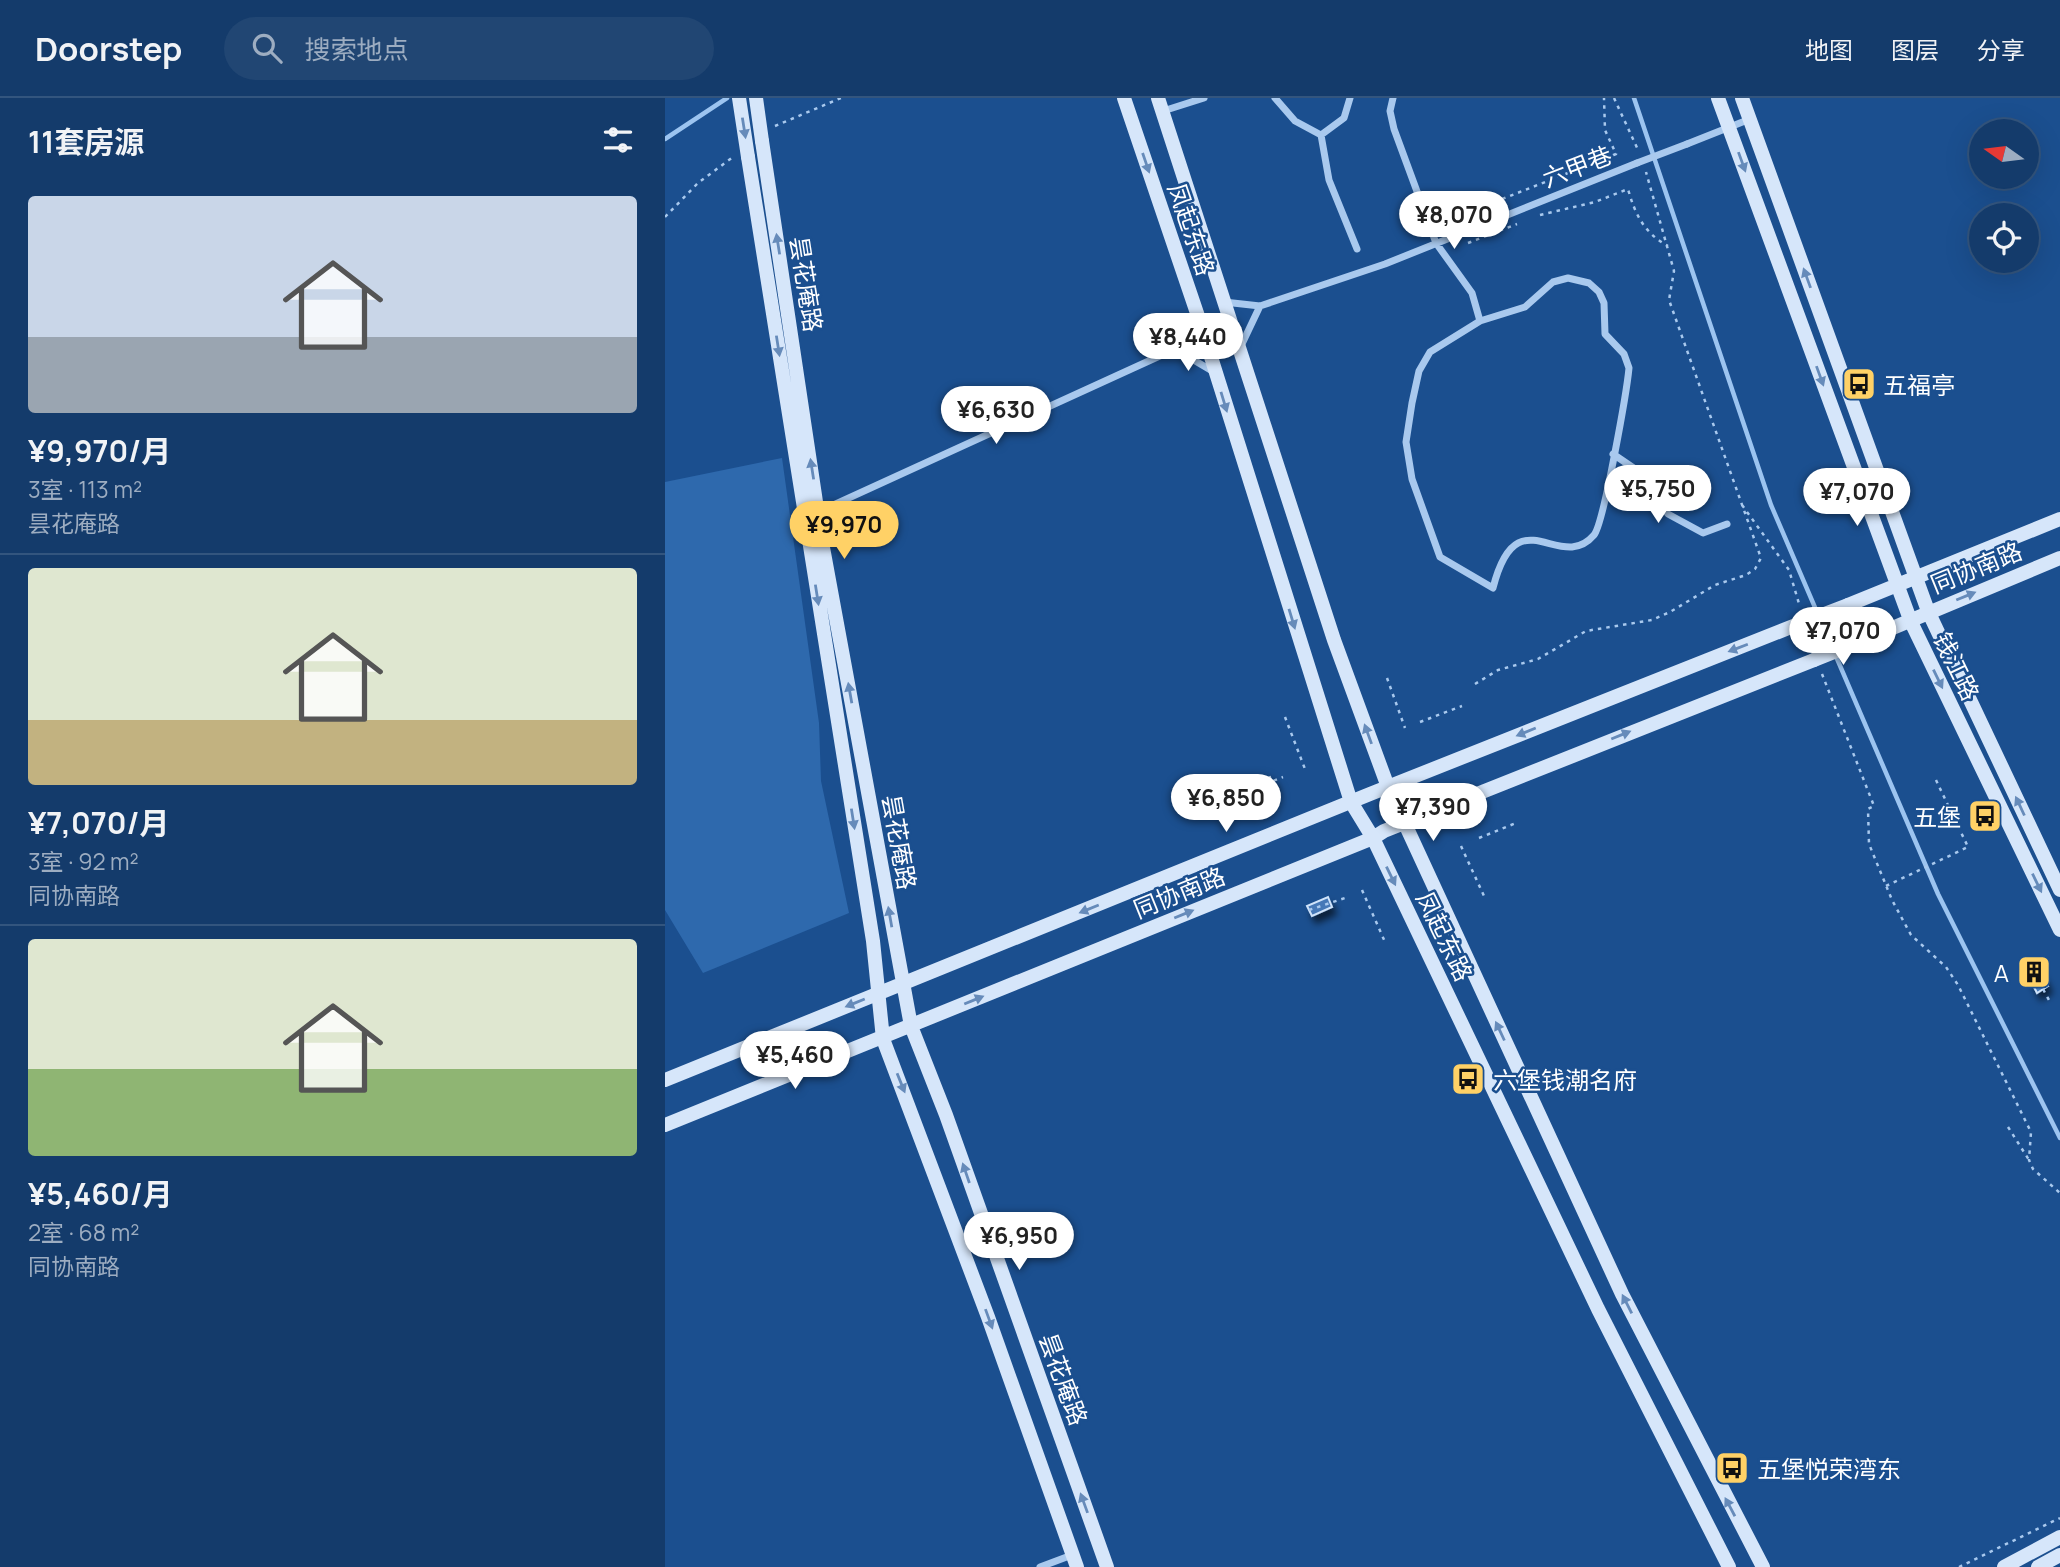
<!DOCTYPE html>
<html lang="zh">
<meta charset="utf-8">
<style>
body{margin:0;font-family:Manrope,"Noto Sans SC",sans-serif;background:#214673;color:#f1f3f6;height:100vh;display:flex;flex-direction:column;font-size:26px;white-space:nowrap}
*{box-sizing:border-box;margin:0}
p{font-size:23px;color:#9dadc1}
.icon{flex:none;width:38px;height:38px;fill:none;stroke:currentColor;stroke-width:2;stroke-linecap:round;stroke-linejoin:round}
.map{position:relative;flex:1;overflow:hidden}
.sheet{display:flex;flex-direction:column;background:#143b6b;width:665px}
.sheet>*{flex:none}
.needle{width:46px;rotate:284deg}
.buttons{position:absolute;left:1304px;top:21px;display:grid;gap:14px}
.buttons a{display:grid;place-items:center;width:70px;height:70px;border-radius:50%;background:#143b6b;box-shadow:0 7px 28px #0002,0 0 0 2px #33557e;font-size:35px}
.price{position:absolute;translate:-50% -60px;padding:0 16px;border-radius:24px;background:#fff;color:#222;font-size:23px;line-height:46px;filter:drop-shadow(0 2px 4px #0008)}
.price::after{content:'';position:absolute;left:50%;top:42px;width:21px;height:16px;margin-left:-10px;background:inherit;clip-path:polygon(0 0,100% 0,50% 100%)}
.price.selected{background:#ffd166;color:#111}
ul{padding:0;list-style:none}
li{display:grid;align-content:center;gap:14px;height:371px;padding:0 28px}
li+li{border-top:2px solid #33557e}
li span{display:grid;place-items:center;height:217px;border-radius:7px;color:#555}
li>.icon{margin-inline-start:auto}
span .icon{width:126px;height:126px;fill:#fffc;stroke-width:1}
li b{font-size:30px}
h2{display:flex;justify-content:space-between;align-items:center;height:84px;padding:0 28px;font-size:30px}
header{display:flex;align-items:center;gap:42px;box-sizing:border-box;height:98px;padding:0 35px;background:#143b6b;border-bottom:2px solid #33557e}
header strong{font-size:33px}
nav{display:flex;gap:38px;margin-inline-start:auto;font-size:24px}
.search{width:490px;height:63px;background:#214673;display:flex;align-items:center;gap:18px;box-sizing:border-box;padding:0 24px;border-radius:38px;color:#9dadc1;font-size:26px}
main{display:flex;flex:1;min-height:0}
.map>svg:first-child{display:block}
</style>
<header>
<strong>Doorstep</strong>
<div class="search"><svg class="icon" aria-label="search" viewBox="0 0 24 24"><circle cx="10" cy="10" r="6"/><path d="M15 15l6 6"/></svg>搜索地点</div>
<nav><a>地图</a><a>图层</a><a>分享</a></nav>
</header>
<main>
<section class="sheet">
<h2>11套房源<svg class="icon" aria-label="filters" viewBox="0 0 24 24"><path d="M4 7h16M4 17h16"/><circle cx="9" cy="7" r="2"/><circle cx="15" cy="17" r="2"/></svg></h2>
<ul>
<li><span style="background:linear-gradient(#c9d6e8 65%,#9aa5b1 0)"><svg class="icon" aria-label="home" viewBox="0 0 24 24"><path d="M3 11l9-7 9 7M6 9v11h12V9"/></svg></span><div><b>¥9,970/月</b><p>3室 · 113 m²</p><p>昙花庵路</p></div></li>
<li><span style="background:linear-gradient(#dfe7d0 70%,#c2b280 0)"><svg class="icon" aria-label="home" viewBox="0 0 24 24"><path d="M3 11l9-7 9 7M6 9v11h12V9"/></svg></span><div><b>¥7,070/月</b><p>3室 · 92 m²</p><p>同协南路</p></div></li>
<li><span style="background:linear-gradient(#dfe7d0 60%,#8fb573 0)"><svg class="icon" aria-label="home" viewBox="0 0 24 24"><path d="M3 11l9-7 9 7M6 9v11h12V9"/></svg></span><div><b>¥5,460/月</b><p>2室 · 68 m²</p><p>同协南路</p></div></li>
</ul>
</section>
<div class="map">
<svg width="1395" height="1469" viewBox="0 0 1395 1469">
<defs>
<filter id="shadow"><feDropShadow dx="4" dy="7" stdDeviation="3.5" flood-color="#0009"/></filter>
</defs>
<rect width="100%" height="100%" fill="#1b4f8f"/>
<!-- green -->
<path fill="#2e69ad" d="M117,360L154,625L156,683L184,815L38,875L0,812V384Z"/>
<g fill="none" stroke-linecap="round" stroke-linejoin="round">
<!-- stream -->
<path stroke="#9cc4f0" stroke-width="4.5" d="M969,0L1106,407L1273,796L1395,1040
M0,41L62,0"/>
</g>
<!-- building -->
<path fill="#4478b7" stroke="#cfe3fa" stroke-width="2" filter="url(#shadow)" d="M605,679L609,690L587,698L583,687Z
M663,799L667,809L647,818L642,808Z
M1369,861L1383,888L1372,895L1358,867Z"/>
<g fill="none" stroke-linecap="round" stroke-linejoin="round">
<!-- path -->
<path stroke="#a9c9ee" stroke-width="2.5" stroke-dasharray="3.5 5" stroke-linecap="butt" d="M949,0L974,54
M110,28L176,0
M875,117L930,104L963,91C970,116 979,135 1003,148
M0,119L33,85L68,59
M774,126L951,56L940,32L939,0
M803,145L852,126
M1077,407L1124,472L1135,509
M1144,536L1148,549
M1157,576L1209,708L1203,711L1204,746L1227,802L1246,837L1281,869L1293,887L1366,1034L1364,1062L1368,1071L1395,1095
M722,580L740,630
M810,586L833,572L873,561L921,533L987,522L1005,514L1050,487L1081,477L1090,471L1096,460L1004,202L1009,173L981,74
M620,619L640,671
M755,624L797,608
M585,692L618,679
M814,740L851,725
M796,748L819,798
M1221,788L1303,749L1270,680
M697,792L720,844
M644,812L683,799
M1366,869L1385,904
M1343,1029L1364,1062
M1294,1469L1395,1420"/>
<!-- street -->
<path stroke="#a9c9ee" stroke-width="7" d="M610,0L630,23L656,37L664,82L692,151
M728,0L725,13L729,31L771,145L807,195L815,223L765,254L754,273L747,305L741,344L747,381L775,459L828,490C852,396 895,477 929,437C939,425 962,291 964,270L959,256L940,236L939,205L934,194L924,185L903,180L888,184L860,209L815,223
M498,13L539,0
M656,37L679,20L685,0
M1022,46L1085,21
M559,204L595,208L720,166L972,65
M576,248L595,208
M510,251L549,274
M948,356L970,371L1003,416L1038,435L1062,426
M151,415L510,251L535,224
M375,1469L407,1457"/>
<!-- secondary -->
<path stroke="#d6e6fa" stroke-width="14" d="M459,0L535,224L686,704L708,740L933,1211L1064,1469
M493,0L669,542L723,689L957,1196L1098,1469
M1053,0L1246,524L1395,832
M1077,0L1263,513L1395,792
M97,43L157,444L246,928L281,1017L442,1469
M83,59L208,843L218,941L323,1219L412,1469
M1183,507L1395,421
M1194,544L1395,460
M0,982L705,696L1136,525
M0,1027L708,740L719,733L1149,562
M1339,1469L1395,1439
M1373,1469L1395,1457"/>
<!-- street-bridge -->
<path stroke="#a9c9ee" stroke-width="7" d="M972,65L1022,46"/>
<!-- secondary-bridge -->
<path stroke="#d6e6fa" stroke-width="14" d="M74,0L83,59
M91,0L97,43
M1136,525L1183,507
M1149,562L1194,544"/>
</g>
<!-- one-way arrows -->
<defs><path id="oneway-solid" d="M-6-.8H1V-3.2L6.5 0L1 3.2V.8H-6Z" transform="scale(1.75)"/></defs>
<g fill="#668bba">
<use href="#oneway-solid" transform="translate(79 30) rotate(81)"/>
<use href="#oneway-solid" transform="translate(1077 64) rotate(70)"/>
<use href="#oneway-solid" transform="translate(481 65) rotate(71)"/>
<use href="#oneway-solid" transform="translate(113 146) rotate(-99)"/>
<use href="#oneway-solid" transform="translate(1142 180) rotate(-110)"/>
<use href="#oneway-solid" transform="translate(113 248) rotate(81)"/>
<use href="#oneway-solid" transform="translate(1155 278) rotate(70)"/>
<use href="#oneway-solid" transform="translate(559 304) rotate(73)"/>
<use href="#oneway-solid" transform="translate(147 371) rotate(-99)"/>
<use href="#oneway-solid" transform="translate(152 497) rotate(81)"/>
<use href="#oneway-solid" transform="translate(1301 498) rotate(-22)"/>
<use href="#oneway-solid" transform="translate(627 521) rotate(73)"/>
<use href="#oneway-solid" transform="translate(1073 550) rotate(159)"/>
<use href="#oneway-solid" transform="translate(1273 581) rotate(64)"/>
<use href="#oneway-solid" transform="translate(185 595) rotate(-100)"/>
<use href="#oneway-solid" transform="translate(861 634) rotate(158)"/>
<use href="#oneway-solid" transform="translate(703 636) rotate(-110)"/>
<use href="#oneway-solid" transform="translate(956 637) rotate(-22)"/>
<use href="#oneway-solid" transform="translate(1355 708) rotate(-115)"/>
<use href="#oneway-solid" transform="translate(188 721) rotate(81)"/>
<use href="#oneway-solid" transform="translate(726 778) rotate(64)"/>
<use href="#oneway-solid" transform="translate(1372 785) rotate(64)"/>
<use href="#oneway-solid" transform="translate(424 811) rotate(158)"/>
<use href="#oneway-solid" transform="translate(519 816) rotate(-22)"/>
<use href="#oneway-solid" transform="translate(225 819) rotate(-100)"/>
<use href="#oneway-solid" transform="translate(309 902) rotate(-22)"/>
<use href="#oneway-solid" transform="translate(190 905) rotate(158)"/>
<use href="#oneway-solid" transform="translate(835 933) rotate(-115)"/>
<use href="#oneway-solid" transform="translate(236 985) rotate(68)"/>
<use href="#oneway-solid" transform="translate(301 1075) rotate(-109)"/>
<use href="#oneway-solid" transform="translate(962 1206) rotate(-117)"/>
<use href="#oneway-solid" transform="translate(324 1221) rotate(70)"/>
<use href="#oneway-solid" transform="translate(419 1405) rotate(-110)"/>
<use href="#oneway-solid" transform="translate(1065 1409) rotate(-118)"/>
</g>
<!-- icons -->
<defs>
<symbol id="bus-square" viewBox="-11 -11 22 22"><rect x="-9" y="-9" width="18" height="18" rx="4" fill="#ffd166" stroke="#1b4f8f"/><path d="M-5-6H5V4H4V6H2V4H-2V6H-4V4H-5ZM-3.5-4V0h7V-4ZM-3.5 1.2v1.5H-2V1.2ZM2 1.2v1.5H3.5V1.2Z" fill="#111"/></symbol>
<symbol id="building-square" viewBox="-11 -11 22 22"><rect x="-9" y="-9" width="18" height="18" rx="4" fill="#ffd166" stroke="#1b4f8f"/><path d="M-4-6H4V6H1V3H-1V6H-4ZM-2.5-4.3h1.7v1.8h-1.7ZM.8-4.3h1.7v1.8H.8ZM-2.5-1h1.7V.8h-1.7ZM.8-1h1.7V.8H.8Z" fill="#111"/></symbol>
</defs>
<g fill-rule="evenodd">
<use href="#bus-square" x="1175" y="267" width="38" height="38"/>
<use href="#bus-square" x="1301" y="699" width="38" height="38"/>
<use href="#building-square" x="1350" y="855" width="38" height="38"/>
<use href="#bus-square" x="784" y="962" width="38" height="38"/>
<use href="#bus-square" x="1048" y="1351" width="38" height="38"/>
</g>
<g text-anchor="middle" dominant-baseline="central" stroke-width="5" stroke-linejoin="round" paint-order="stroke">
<!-- street labels -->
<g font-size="24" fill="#fff" stroke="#1b4f8f">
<text transform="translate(912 68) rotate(-21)">六甲巷</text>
<text transform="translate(527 131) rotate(71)">凤起东路</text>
<text transform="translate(142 186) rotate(81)">昙花庵路</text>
<text transform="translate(1311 469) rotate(-22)">同协南路</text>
<text transform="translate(1292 568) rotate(64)">钱江路</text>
<text transform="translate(235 744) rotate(80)">昙花庵路</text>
<text transform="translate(514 794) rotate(-22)">同协南路</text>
<text transform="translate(780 838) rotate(64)">凤起东路</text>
<text transform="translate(399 1281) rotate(70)">昙花庵路</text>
</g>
<!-- poi labels -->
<g font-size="24" fill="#fff" stroke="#1b4f8f" text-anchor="start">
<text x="1218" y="286">五福亭</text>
<text x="1296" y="718" text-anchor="end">五堡</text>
<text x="1344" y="874" text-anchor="end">A</text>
<text x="828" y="981">六堡钱潮名府</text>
<text x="1092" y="1370">五堡悦荣湾东</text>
</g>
</g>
</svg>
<div class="buttons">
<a><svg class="needle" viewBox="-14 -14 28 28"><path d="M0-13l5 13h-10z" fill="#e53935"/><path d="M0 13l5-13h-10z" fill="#9dadc1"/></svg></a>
<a><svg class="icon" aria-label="locate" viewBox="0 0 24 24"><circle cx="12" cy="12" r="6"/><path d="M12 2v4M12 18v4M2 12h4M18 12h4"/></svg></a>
</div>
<b class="price" style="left:789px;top:153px">¥8,070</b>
<b class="price" style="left:523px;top:275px">¥8,440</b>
<b class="price" style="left:331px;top:348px">¥6,630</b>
<b class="price" style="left:993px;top:427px">¥5,750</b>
<b class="price" style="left:1192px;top:430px">¥7,070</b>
<b class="price selected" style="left:179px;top:463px">¥9,970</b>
<b class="price" style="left:1178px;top:569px">¥7,070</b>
<b class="price" style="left:561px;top:736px">¥6,850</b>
<b class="price" style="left:768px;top:745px">¥7,390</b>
<b class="price" style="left:130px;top:993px">¥5,460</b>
<b class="price" style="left:354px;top:1174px">¥6,950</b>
</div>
</main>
